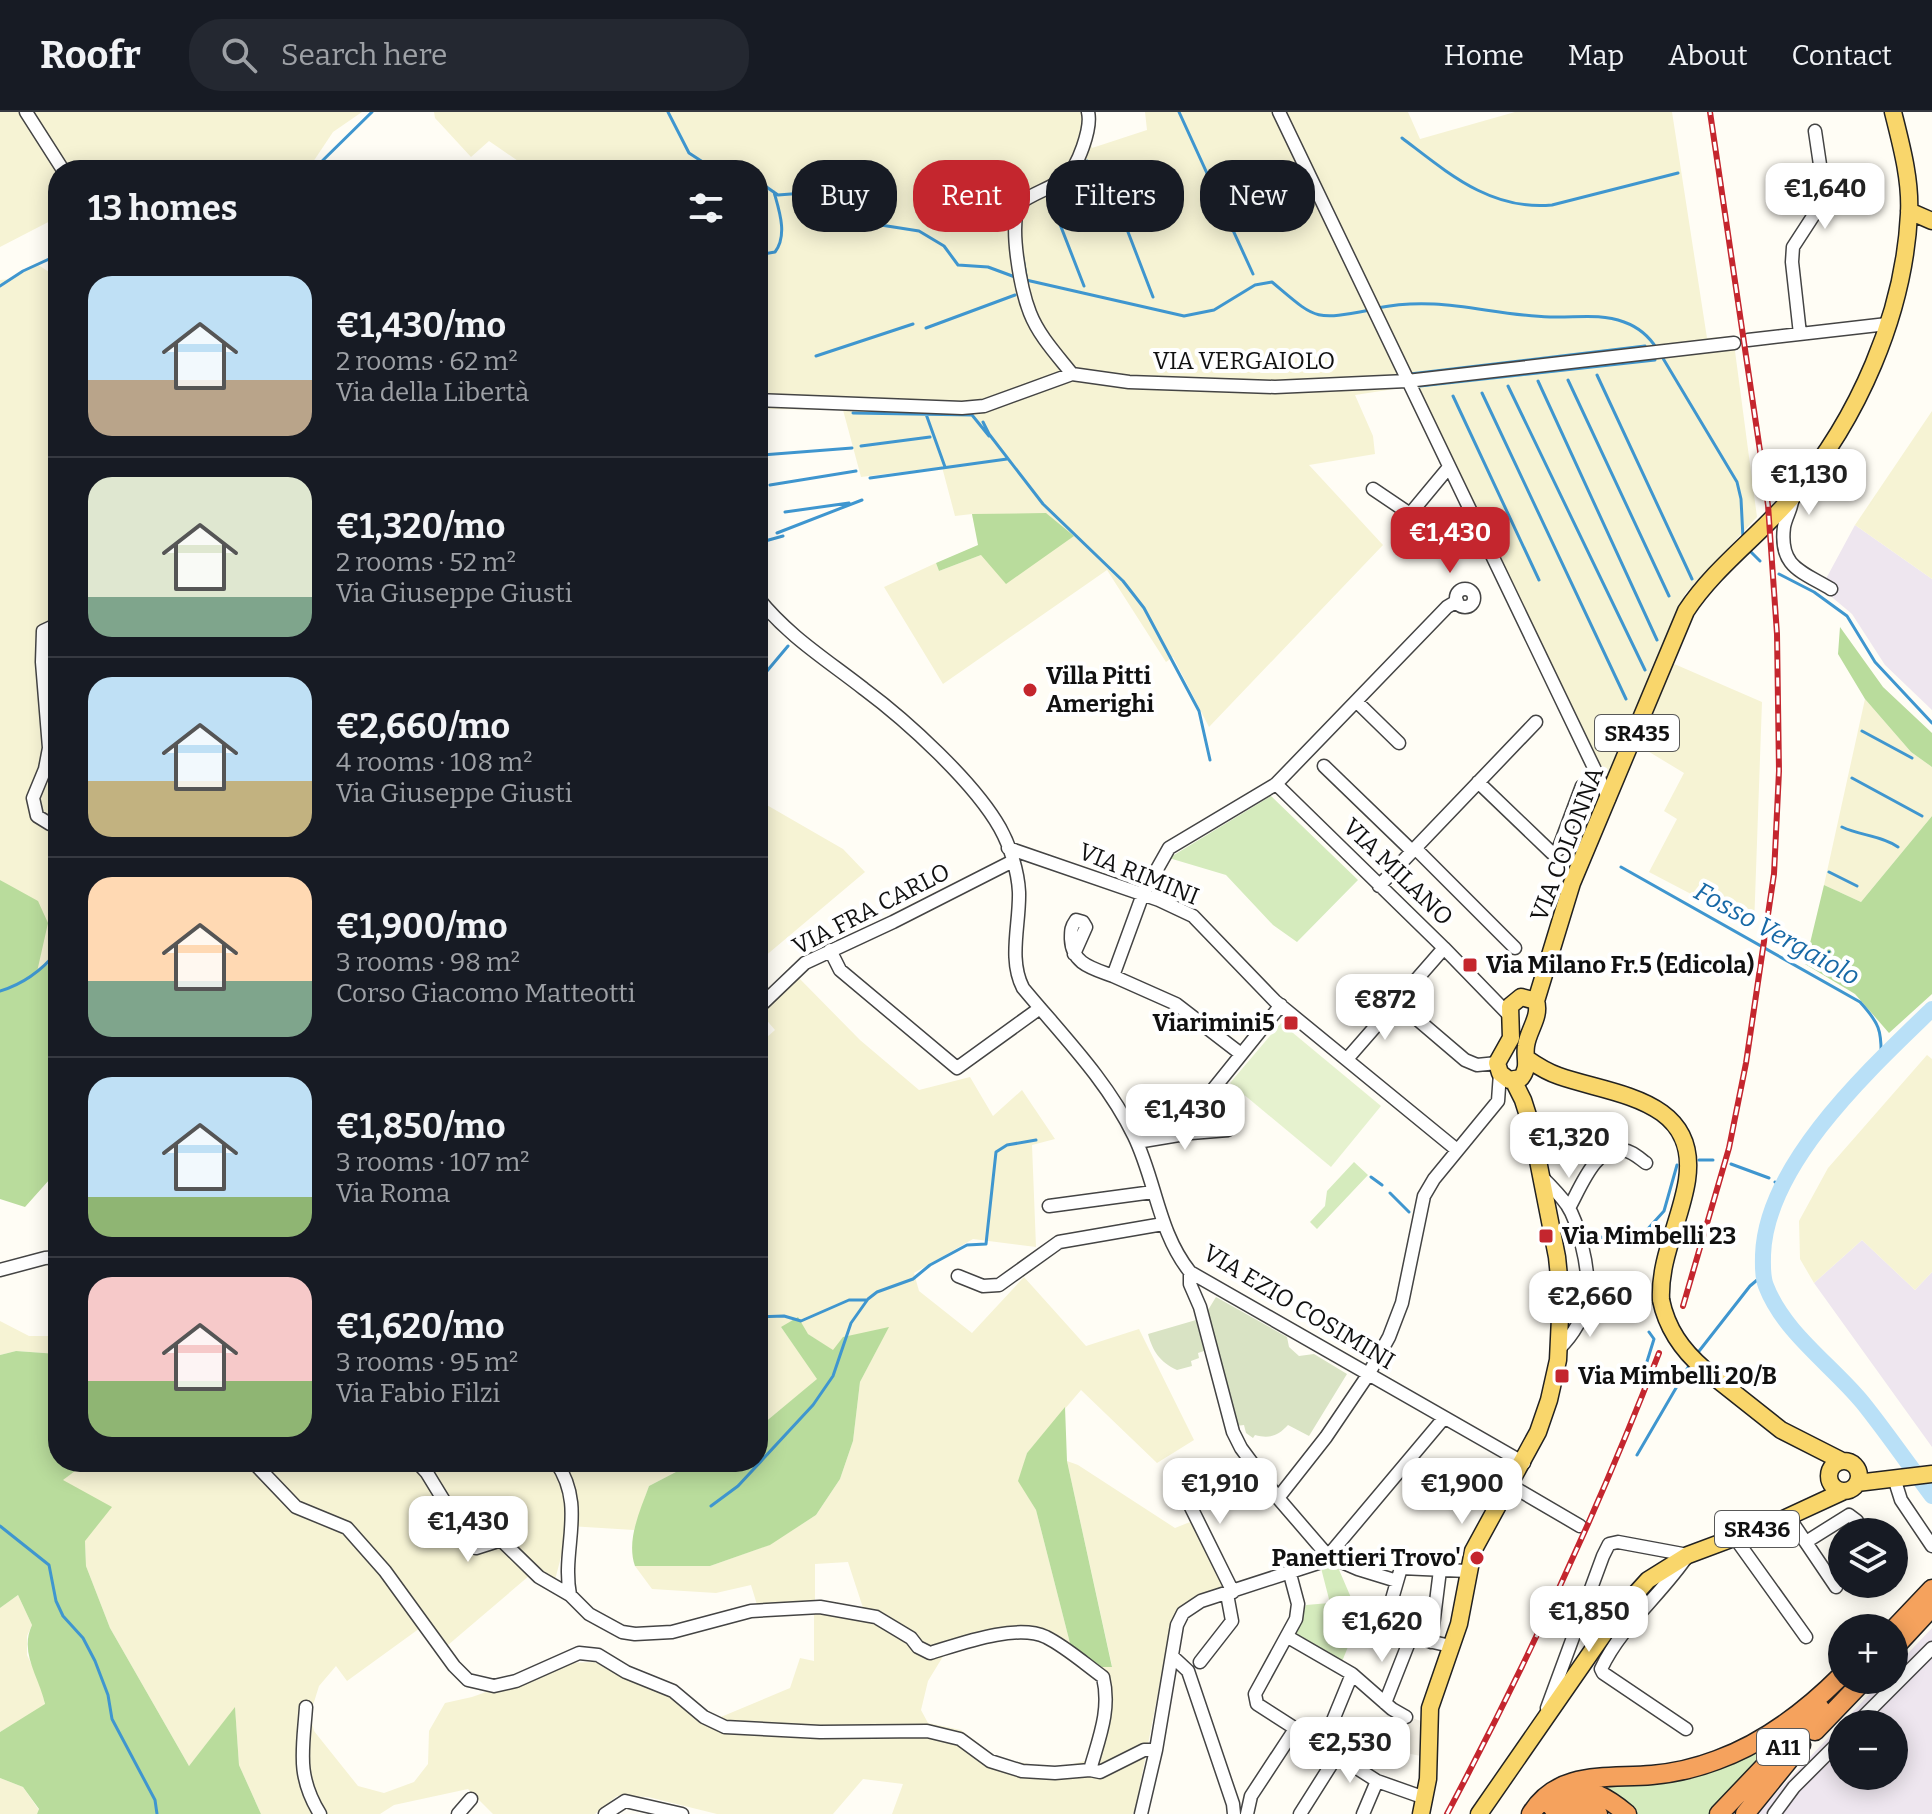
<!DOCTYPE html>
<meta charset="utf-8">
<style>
body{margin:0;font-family:Bitter,serif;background:#242831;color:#f1f3f6;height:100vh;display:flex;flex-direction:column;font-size:30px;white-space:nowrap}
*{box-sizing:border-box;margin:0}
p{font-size:26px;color:#9ea1a6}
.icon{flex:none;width:44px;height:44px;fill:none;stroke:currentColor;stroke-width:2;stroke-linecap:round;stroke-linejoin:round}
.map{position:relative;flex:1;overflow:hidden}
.sheet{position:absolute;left:48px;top:48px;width:720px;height:1312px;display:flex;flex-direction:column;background:#171b24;border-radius:32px;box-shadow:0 4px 20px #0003}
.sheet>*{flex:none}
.banner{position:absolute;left:792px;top:48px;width:760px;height:72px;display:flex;gap:16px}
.fabs{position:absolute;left:1828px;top:1406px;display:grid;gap:16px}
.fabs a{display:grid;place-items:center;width:80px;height:80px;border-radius:50%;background:#171b24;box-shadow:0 4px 20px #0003;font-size:40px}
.price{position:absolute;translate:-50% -68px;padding:0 18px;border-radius:16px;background:#fff;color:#222;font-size:26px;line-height:52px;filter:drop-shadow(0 2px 4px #0008)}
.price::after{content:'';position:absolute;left:50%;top:48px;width:24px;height:18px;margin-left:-12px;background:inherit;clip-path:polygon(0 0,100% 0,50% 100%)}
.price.active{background:#c4262e;color:#fff}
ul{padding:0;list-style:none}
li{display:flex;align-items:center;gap:24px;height:200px;padding:0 40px}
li+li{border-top:2px solid #363941}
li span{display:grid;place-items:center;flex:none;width:224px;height:160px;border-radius:24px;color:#555}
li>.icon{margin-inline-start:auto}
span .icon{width:96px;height:96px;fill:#fffc;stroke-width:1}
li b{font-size:34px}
h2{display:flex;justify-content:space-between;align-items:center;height:96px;padding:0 40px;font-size:34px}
.tag{padding:0 28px;border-radius:32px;background:#171b24;box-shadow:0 4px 20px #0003;font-size:28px;line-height:72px}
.tag.active{background:#c4262e;color:#fff}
header{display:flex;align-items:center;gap:48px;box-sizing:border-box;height:112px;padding:0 40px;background:#171b24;border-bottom:2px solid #363941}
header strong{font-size:38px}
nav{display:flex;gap:44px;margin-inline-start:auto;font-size:28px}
.search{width:560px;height:72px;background:#242831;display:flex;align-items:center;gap:20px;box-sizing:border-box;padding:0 28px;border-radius:32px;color:#9ea1a6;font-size:30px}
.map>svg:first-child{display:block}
</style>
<header>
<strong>Roofr</strong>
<div class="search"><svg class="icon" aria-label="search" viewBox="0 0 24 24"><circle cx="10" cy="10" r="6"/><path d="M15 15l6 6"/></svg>Search here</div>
<nav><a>Home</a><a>Map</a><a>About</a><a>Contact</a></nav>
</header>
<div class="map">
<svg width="1932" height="1702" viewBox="0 0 1932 1702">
<rect width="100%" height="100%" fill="#fffdf5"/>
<!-- industrial -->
<path fill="#eee6ef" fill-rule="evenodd" d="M1855,413L1932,467V598L1885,553L1852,502L1821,476Z
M1862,1128L1915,1178L1932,1160V1335L1814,1171Z
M1932,1516V1702H1756L1883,1568H1894V1556ZM1842,1612H1894V1664H1842Z"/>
<!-- farmland -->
<path fill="#f6f3d4" d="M0,0H362L333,20L311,53L295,58H58V105L0,135Z
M434,0H1086L1092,36L1147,18L1145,0H1408L1420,27L1515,0H1672L1707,226L1733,224L1757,405L1685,482L1608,673L1414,274L1355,283L1373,324L1375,342L1309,353L1383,433L1209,615L1173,545L1166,550L1107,458L943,572L884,475L936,451L939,459L981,443L972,402L955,404L942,355L861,365L843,298L758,297V58H531L489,29L471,45L435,6Z
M37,152L58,166V845L36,861L6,772L0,768V168L12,167Z
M1932,299V467L1855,413Z
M1672,551L1762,590L1754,815L1649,760L1677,707L1664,699L1684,661L1641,635Z
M1865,587L1911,640L1932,655V704L1861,790L1824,773Z
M758,688L843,737L865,760L758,850Z
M796,863L860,928L919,978L970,965L993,1004L1022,978L1055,1027L1032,1033L1036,1135L973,1127L914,1161L919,1179L972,1221L1024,1165L1086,1234L1139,1217L1194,1328L1157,1351L1081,1278L1027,1341L1019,1369L1036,1398L1072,1539L1012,1517L983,1518L953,1528L928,1569L921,1598L928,1611L961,1618L997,1646L1055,1657L1088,1648L1103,1596L1102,1555L1112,1554L1067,1349L1078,1353L1175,1416L1195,1408L1226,1474L1171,1514L1135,1699L1132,1702H892L903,1672L863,1667L833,1702H717L648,1685L617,1684L595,1702H493L468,1677L394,1693L380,1702H261L239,1653L235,1596L189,1654L110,1516L86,1454L85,1429L62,1368L87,1350H695L649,1374L634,1418L569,1414L555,1468L536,1458L448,1533L427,1511L347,1569L336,1554L319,1574L310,1603L314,1619L358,1674L384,1681L414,1670L428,1652L429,1619L445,1591L472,1585L567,1551L594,1550L663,1578L704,1612L790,1576L800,1546L814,1549V1499L866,1505L848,1450L815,1452V1489L758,1496L751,1473L716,1481L652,1477L635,1454H710L769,1433L816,1403L840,1367L853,1329L860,1270L888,1216L833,1239L808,1222L781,1215L818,1267L758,1316V933L775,918L758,898Z
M1927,943L1932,947V1160L1915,1178L1862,1128L1814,1171L1800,1147L1799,1109L1828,1056Z
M0,1209L29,1224H58V1242L16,1239L0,1243Z
M18,1483L32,1513L27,1524V1543L40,1570L45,1593L0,1620V1496Z
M0,1666L23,1675L39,1698L37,1702H0Z"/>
<!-- green -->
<path fill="#d5ebbd" d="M1271,684L1358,768L1297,830L1273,813L1226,763L1169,746Z
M1354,1050L1368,1063L1317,1117L1310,1110L1325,1094L1327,1079Z
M1337,1453L1352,1488H1367L1341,1552L1294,1522L1306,1493L1330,1491L1321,1456Z
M1787,1618L1709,1702H1634L1593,1675L1635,1671Z"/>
<!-- forest -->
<path fill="#b9dc9c" d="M1046,401L1074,424L1006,472L981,443L939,459L936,451L978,433L972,402Z
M1840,515L1883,575L1932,621V655L1911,640L1865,587L1838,542Z
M1932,704V882L1889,921L1855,882L1805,852L1824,773L1861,790Z
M0,768L38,789L48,811L37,860L58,845V1058L25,1095L0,1087Z
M798,1205L808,1222L833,1238L843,1225L889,1215L860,1270L853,1329L840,1367L816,1403L770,1433L710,1454H635C626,1428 640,1399 649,1374L695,1350H758V1316L817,1267L781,1215Z
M16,1239L58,1242V1350H87L63,1368L112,1395L85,1429L86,1454L110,1516L189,1654L235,1595L239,1653L261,1702H37L39,1697L23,1675L0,1666V1620L45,1592C39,1564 19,1541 32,1513L18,1483L0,1496V1243Z
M1065,1295L1067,1349L1112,1555H1102L1072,1539L1036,1398L1018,1369L1027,1341Z"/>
<!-- cemetery -->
<path fill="#d9e3c4" d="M1216,1185L1287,1225L1289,1235L1299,1244L1314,1242L1347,1262L1309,1324L1288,1313C1278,1324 1269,1327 1255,1323L1253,1326L1246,1321L1244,1313L1236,1314L1205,1203Z
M1196,1208L1204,1239L1198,1241L1199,1246L1191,1249L1192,1254L1177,1258C1160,1250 1153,1240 1148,1222Z"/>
<!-- pitch -->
<path fill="#e6f2cf" d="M1281,911L1381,994L1331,1055L1230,971Z"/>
<!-- plaza -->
<path fill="#f1ede2" d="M1406,1604L1421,1609V1644L1395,1639Z"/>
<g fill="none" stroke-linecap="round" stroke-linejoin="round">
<!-- stream -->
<path stroke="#3f96cf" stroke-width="3" d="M668,0L689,41L712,56L743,58
M1179,0L1253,162
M1402,26C1447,60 1490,99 1552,93L1678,61
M313,58L372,0
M1074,64L1087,49
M758,69L778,83L804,81L825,86L868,111L919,119L944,134L958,153L988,155L1015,165
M1049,84L1084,174
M1118,94L1153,185
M1022,141L1026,164
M758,143L775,140C788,123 779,98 774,80
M1026,168L1184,204L1214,198L1255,173L1272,170C1316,207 1313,209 1370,198
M0,174L23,159L58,143
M1377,196C1441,183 1488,203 1550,205C1576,206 1599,201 1624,210C1638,215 1649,224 1657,237
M926,216L1015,183
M1661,243L1737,370L1741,387L1743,426
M816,244L913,212
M1410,262L1645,234
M1597,263L1692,467
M1568,268L1669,484
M1538,269L1657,528
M1420,274L1655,248
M1508,274L1645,558
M1482,281L1626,587
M1453,284L1539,468
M853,301L972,303L989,324
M926,302L945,355
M983,310L989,322L1043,392L1123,469L1144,496L1199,599L1210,648
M861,334L930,325
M762,343L852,336
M870,366L1007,347
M770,373L856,359
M785,400L849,391
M777,421L862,388
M758,431L783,424
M1749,438L1760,449
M1779,462L1814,480L1847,504L1875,550L1932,611
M758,562L767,559L788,534
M1862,619L1912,646
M1852,666L1922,704
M1842,715C1861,724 1880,723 1898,735
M1621,755L1860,890C1879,911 1882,918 1881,947
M1829,760L1857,774
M0,879C24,872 43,857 58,839
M1699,1048H1713
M1731,1052L1769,1066
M1371,1065L1382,1073
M1775,1070L1783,1075
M1390,1081L1409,1100
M1591,1122L1623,1132L1645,1120L1664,1099L1677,1053
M758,1205L784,1204L801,1209L849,1188H867
M1696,1243L1750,1174L1763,1163
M1645,1256L1654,1227L1649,1220
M1637,1343L1690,1252
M711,1394L738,1374L813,1293L833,1264L851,1211L868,1187L877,1180L913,1167L930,1153L967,1133L986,1132L996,1040L1007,1033L1036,1028
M0,1414L49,1453L56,1489L63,1504L83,1526L95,1549L108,1583L112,1607L155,1688L157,1702"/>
<!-- river -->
<path stroke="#b9e0f7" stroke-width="16" d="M1932,897C1870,957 1766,1052 1763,1143C1763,1153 1762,1164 1766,1174C1784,1221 1832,1253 1863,1291C1887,1321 1909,1353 1932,1384"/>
<defs>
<path id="minor" d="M26,0L63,58
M1279,0L1609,687
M1800,222L1792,150L1793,135L1819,95L1823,73L1815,19
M1748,228L1887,212
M1072,262C1057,243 1039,224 1030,201C1021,178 1008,113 1020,91C1033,81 1052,76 1065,66C1078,55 1092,16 1088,0
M758,288L962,296L984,294L1072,262L1129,270L1275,275L1407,269L1734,231
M1373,377L1410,402L1449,355
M1793,384C1792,397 1786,404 1784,415C1779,455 1801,459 1831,477
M1456 486a9 9 0 1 1 18 0a9 9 0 1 1-18 0Z
M758,486C788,524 827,548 864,577C907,609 974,670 1000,716C1010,734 1018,759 1019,780C1020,812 1008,847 1023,876C1062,923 1107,968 1134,1024C1156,1069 1158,1120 1190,1160L1524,1351
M58,512L43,519L42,550L49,636L45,657L33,686L37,704L50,712H58
M1357,590L1399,631
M1324,654L1412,739
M1478,670L1552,741L1558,738L1582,674
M1276,672L1444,836L1509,903
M1008,736L1159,788L1193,804L1275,889L1457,1038
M1415,736L1515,836
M1379,774L1536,610
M830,838L840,858L957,956L1040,896
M1074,842L1086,815L1083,810L1076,808C1071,815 1071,818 1071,827C1072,852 1092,856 1113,864
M1397,890L1465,948L1477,953L1497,951
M758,896L805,851L893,810L1013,749
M1241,942L1176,892L1113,864L1143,782L1169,736L1276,672L1447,495L1457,489
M1347,947L1444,836
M1191,1021L1207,985L1281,893
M1137,1030L1191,1021L1228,1018
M1542,1065C1551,1074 1560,1083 1567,1093C1575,1105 1579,1120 1582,1134C1592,1174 1591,1205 1559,1237
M1049,1094L1153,1080
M1569,1096C1580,1077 1596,1032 1623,1038C1632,1039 1639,1046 1646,1051
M0,1158L45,1146L58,1145
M1190,1160V1172L1200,1195L1233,1320L1241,1336L1278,1386L1328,1444L1358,1457L1397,1469
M958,1164L983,1174L999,1173L1059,1130L1163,1112
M253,1350L296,1395L347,1416L385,1459L454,1554L468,1568L494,1574L516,1569L579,1541L598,1543L626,1560L673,1579L704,1605L725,1615L820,1620L927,1619L960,1627L990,1649L1022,1659L1055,1661L1090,1658L1100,1660L1144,1638H1156
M417,1350L427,1361L471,1433L476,1436L498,1429L503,1430L539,1465L570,1483L589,1502L622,1520L635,1522L672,1520L751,1499L820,1495L876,1505L911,1526L918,1535L930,1541C960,1532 1016,1511 1046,1525C1066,1535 1085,1552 1103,1565C1111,1598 1099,1626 1090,1658
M556,1350C587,1395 561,1436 570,1483
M1175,1363L1233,1480
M1894,1366L1901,1388L1932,1434
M1510,1373L1580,1414
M1278,1386L1326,1325L1368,1263L1389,1225L1402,1191L1424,1084L1434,1067L1498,989L1500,961
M1788,1404L1836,1475
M1735,1426L1806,1525
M1806,1430L1849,1403L1857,1409
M1290,1462L1298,1492L1296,1507L1255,1582L1257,1592L1377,1669L1425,1686
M1288,1525L1352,1562L1322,1635
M1431,1530L1440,1458
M1446,1533L1411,1525L1385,1511L1401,1456L1467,1459
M1173,1545L1188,1559L1233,1692L1234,1702
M1200,1550L1232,1509L1227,1482
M1352,1562L1392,1597L1406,1605
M1385,1591L1411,1525
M306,1595C303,1638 296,1663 320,1702
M1547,1596L1603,1444L1609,1432L1618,1430L1688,1443C1662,1482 1621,1514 1601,1557L1603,1561L1686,1617
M1856,1612L1932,1536
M458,1702L471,1687
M605,1702L625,1689L682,1702
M1141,1702L1156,1638L1177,1513L1183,1501L1201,1489L1318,1451L1328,1444L1444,1306
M1247,1702L1251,1684L1295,1617
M1300,1702L1336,1645
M1363,1702L1377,1669
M1774,1702L1794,1675L1842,1627"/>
<path id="major" d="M1909,99L1932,109
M1536,889L1521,885L1510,894L1511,926L1497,951L1500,961L1509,968L1521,966C1530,954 1524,947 1526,934C1528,918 1541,905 1536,889L1572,771L1686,499C1715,455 1759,424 1793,384C1858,307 1904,203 1909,102C1911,68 1901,32 1893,0
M1526,946C1536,953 1547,960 1559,964C1613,983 1699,986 1687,1068C1681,1108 1659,1146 1661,1188
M1704,1257L1781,1318L1842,1349
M1829 1364a15 15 0 1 1 30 0a15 15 0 1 1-30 0Z
M1857,1371L1932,1362
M1421,1702L1428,1667L1430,1596L1459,1512L1473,1439L1538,1320L1549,1288L1558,1248L1561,1184L1557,1145L1531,1013L1523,988L1513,968
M1479,1702L1619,1500L1648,1468L1688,1443L1779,1409L1844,1379"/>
<path id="highway" d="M1894,1517L1932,1477
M1894,1536L1932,1495
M1815,1619L1864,1568
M1565,1679C1590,1675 1608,1686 1627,1702
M1552,1695L1575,1693L1598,1702
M1531,1702C1558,1658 1607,1667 1652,1663C1674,1661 1696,1656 1717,1648C1764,1631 1807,1598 1842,1563
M1719,1702L1820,1596
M1745,1702L1801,1633"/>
</defs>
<!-- minor casing -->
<use href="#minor" stroke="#444" stroke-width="15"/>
<!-- major casing -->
<use href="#major" stroke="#222" stroke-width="19"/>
<!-- highway casing -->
<use href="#highway" stroke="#222" stroke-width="21"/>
<!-- minor -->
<use href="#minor" stroke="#fff" stroke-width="12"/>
<!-- major -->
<use href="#major" stroke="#f9d66b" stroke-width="16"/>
<!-- highway -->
<use href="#highway" stroke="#f5a25d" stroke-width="18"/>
<defs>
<path id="rail" d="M1683,1194L1729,1036L1746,951L1774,762L1779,659L1777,522L1768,393L1710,0
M1447,1702C1526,1553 1598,1398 1659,1241"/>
</defs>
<!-- rail casing -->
<use href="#rail" stroke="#c4262e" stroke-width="6"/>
<!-- rail -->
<use href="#rail" stroke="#fff" stroke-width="3" stroke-dasharray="9" stroke-linecap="butt"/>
<defs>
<path id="major-bridge" d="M1661,1188C1667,1217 1682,1238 1704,1257"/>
</defs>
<!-- major-bridge casing -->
<use href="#major-bridge" stroke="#222" stroke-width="19" stroke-linecap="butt"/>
<!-- major-bridge -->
<use href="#major-bridge" stroke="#f9d66b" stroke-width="16"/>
</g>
<!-- markers -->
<g fill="#c4262e" stroke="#fff" stroke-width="3">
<circle cx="1030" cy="578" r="8"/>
<rect x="1462" y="845" width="16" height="16" rx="4"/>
<rect x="1283" y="903" width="16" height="16" rx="4"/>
<rect x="1538" y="1116" width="16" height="16" rx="4"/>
<rect x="1554" y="1256" width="16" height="16" rx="4"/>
<circle cx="1477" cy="1446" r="8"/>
</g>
<g text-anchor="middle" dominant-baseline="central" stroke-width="8" stroke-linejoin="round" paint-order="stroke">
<!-- shield labels -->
<g fill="#fff" stroke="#585858" stroke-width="2">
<rect x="1595" y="603" width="84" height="36" rx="6"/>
<rect x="1715" y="1399" width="84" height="36" rx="6"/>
<rect x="1757" y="1617" width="52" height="36" rx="6"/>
</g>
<g font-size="22" font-weight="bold" fill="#111">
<text x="1637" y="621">SR435</text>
<text x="1757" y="1417">SR436</text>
<text x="1783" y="1635">A11</text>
</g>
<!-- street labels -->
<g font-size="24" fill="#111" stroke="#fff">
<text x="1244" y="249">VIA VERGAIOLO</text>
<text transform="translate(1567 732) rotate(-69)">VIA COLONNA</text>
<text transform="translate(1398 760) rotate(44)">VIA MILANO</text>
<text transform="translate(1139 762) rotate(22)">VIA RIMINI</text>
<text transform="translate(871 797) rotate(-27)">VIA FRA CARLO</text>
<text transform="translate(1299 1195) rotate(31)">VIA EZIO COSIMINI</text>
</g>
<!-- poi labels -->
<g font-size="24" font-weight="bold" fill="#111" stroke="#fff" text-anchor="start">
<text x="1046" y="564">Villa Pitti<tspan x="1046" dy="28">Amerighi</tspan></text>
<text x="1486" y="853">Via Milano Fr.5 (Edicola)</text>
<text x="1275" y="911" text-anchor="end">Viarimini5</text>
<text x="1562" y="1124">Via Mimbelli 23</text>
<text x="1578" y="1264">Via Mimbelli 20/B</text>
<text x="1461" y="1446" text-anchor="end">Panettieri Trovo'</text>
</g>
<!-- water labels -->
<g font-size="26" font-style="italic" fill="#1768a6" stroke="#fff">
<text transform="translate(1777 822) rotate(29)">Fosso Vergaiolo</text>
</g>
</g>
</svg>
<div class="fabs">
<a><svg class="icon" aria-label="layers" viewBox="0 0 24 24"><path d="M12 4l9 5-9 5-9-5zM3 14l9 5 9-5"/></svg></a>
<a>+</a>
<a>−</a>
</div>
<b class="price" style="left:1825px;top:119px">€1,640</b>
<b class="price" style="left:1809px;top:405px">€1,130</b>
<b class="price active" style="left:1450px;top:463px">€1,430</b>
<b class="price" style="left:1385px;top:930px">€872</b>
<b class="price" style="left:1185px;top:1040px">€1,430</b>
<b class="price" style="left:1569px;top:1068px">€1,320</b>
<b class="price" style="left:1590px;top:1227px">€2,660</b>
<b class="price" style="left:1220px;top:1414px">€1,910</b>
<b class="price" style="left:1462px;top:1414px">€1,900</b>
<b class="price" style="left:468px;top:1452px">€1,430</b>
<b class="price" style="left:1589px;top:1542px">€1,850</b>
<b class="price" style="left:1382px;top:1552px">€1,620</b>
<b class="price" style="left:1350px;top:1673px">€2,530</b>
<div class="banner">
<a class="tag">Buy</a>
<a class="tag active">Rent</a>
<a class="tag">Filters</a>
<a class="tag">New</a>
</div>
<section class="sheet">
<h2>13 homes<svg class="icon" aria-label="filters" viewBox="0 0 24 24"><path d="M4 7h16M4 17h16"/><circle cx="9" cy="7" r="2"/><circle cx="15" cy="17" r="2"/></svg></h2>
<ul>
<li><span style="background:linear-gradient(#bfe0f5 65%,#b9a48a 0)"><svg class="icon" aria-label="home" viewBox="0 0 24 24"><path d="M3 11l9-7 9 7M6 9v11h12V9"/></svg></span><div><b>€1,430/mo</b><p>2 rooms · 62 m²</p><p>Via della Libertà</p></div></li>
<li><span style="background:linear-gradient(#dfe7d0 75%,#7fa58c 0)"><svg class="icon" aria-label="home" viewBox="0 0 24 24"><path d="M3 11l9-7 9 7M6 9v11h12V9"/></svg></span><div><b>€1,320/mo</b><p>2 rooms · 52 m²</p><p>Via Giuseppe Giusti</p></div></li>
<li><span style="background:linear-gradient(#bfe0f5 65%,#c2b280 0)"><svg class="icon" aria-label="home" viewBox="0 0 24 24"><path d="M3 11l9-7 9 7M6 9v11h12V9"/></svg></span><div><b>€2,660/mo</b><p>4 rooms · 108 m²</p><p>Via Giuseppe Giusti</p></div></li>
<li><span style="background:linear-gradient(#ffd9b3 65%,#7fa58c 0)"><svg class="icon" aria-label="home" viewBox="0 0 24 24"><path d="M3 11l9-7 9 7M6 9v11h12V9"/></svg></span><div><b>€1,900/mo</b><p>3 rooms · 98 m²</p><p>Corso Giacomo Matteotti</p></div></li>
<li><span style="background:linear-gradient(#bfe0f5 75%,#8fb573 0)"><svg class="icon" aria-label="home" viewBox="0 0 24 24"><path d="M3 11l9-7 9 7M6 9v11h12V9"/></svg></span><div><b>€1,850/mo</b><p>3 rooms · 107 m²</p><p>Via Roma</p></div></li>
<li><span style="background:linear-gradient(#f6c9c9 65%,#8fb573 0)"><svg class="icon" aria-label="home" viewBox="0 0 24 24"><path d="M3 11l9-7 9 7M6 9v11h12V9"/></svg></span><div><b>€1,620/mo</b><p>3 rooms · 95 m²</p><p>Via Fabio Filzi</p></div></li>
</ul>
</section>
</div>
